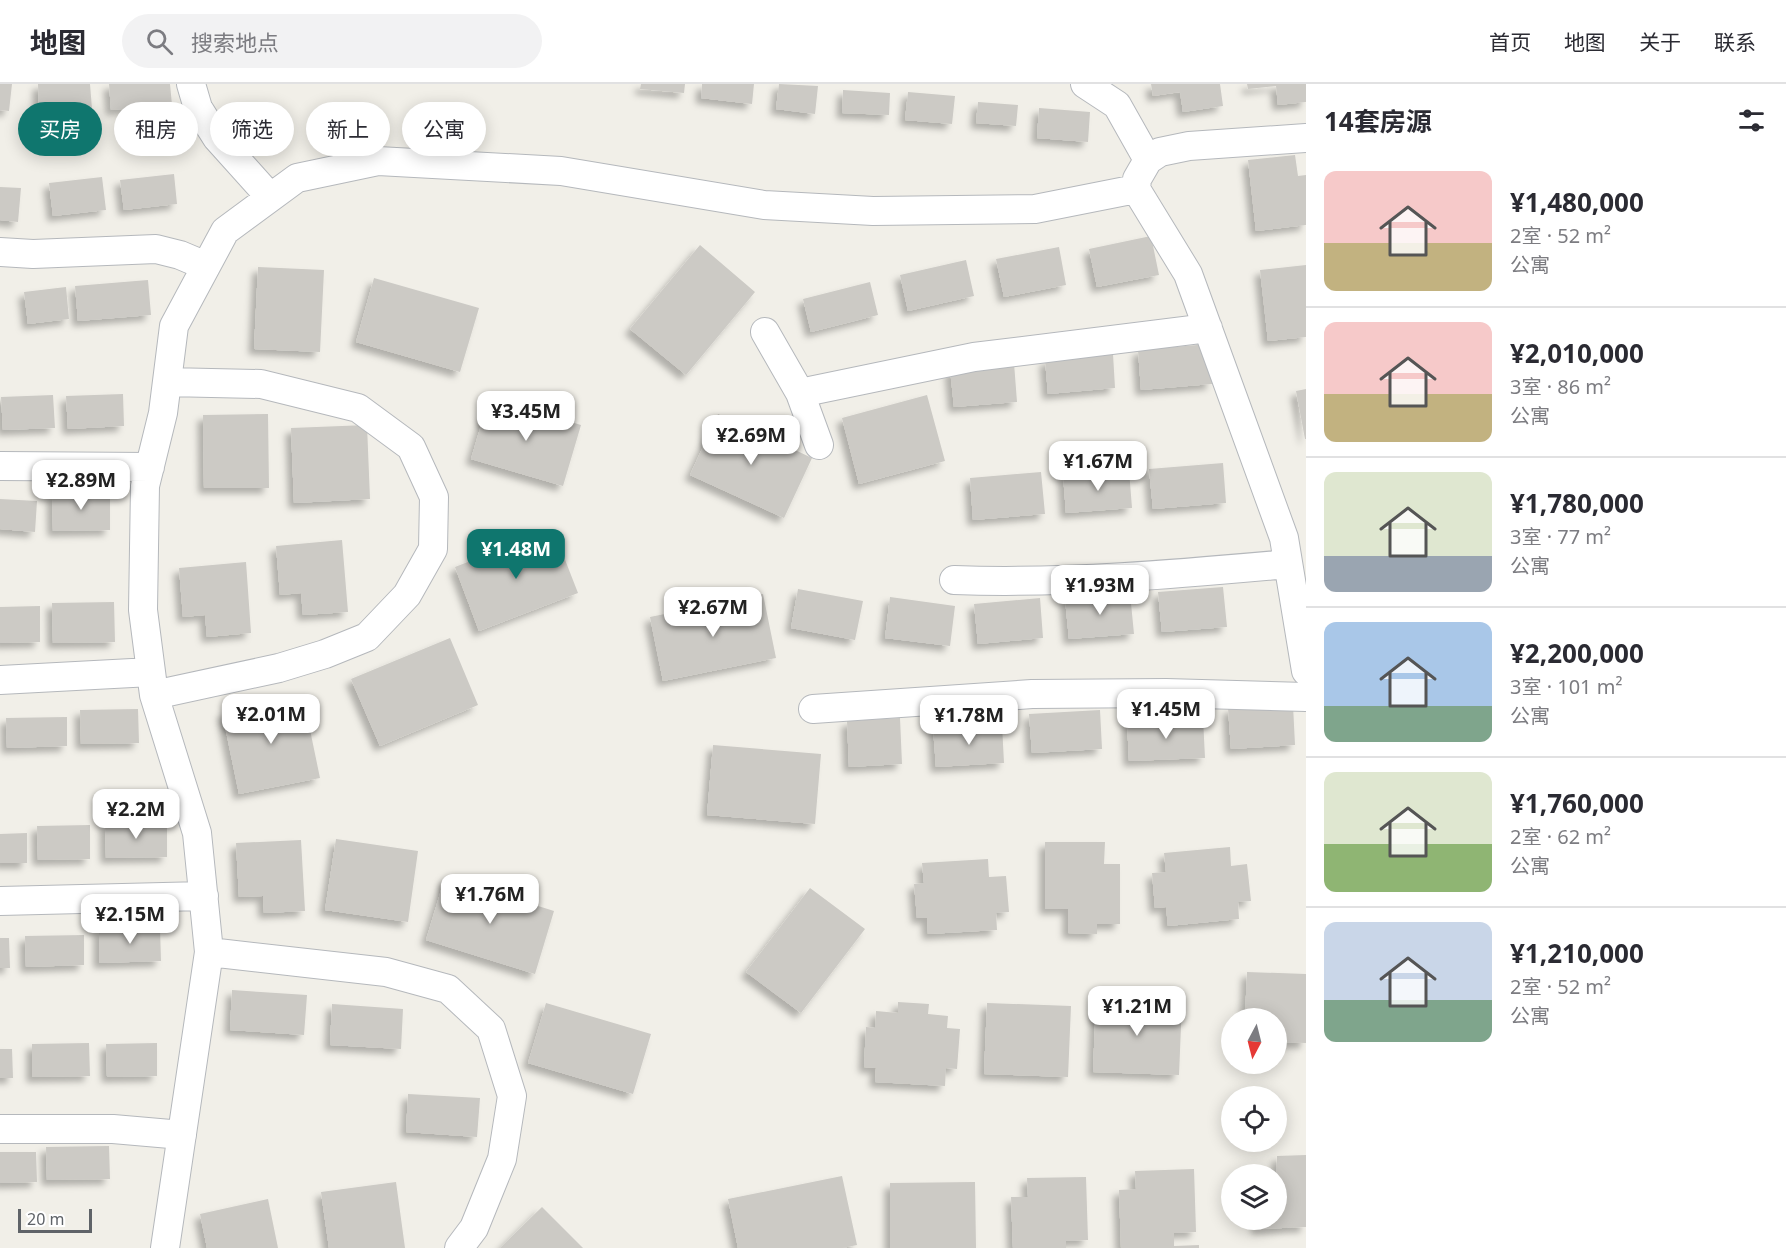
<!DOCTYPE html>
<html lang="zh">
<meta charset="utf-8">
<style>
body{margin:0;font-family:"Noto Sans","Noto Sans SC",sans-serif;background:#f2f2f3;color:#2b2b33;height:100vh;display:flex;flex-direction:column;font-size:22px;white-space:nowrap}
*{box-sizing:border-box;margin:0}
p{font-size:20px;color:#7c7c81}
.icon{flex:none;width:33px;height:33px;fill:none;stroke:currentColor;stroke-width:2;stroke-linecap:round;stroke-linejoin:round}
.map{position:relative;flex:1;overflow:hidden}
.drawer{display:flex;flex-direction:column;background:#fff;width:480px}
.drawer>*{flex:none}
.guide{position:absolute;left:18px;top:18px;width:570px;height:54px;display:flex;gap:12px}
.needle{width:39px;rotate:187deg}
.buttons{position:absolute;left:1221px;top:924px;display:grid;gap:12px}
.buttons a{display:grid;place-items:center;width:66px;height:66px;border-radius:50%;background:#fff;box-shadow:0 3px 15px #0003;font-size:30px}
.scale{position:absolute;left:18px;bottom:15px;width:74px;box-sizing:border-box;padding-left:6px;border:3px solid #5f6368;border-top:0;font-size:16px;line-height:21px;white-space:nowrap;color:#5f6368;-webkit-text-stroke:4px #fff;paint-order:stroke}
.price{position:absolute;translate:-50% -51px;padding:0 14px;border-radius:12px;background:#fff;color:#222;font-size:20px;line-height:39px;filter:drop-shadow(0 2px 3px #0008)}
.price::after{content:'';position:absolute;left:50%;top:36px;width:18px;height:14px;margin-left:-9px;background:inherit;clip-path:polygon(0 0,100% 0,50% 100%)}
.price.on{background:#0f766e;color:#fff}
ul{padding:0;list-style:none}
li{display:flex;align-items:center;gap:18px;height:150px;padding:0 18px}
li+li{border-top:2px solid #e1e1e2}
li span{display:grid;place-items:center;flex:none;width:168px;height:120px;border-radius:12px;color:#555}
li>.icon{margin-inline-start:auto}
span .icon{width:72px;height:72px;fill:#fffc;stroke-width:1}
li b{font-size:26px}
h2{display:flex;justify-content:space-between;align-items:center;height:72px;padding:0 18px;font-size:26px}
.chip{padding:0 21px;border-radius:27px;background:#fff;box-shadow:0 3px 15px #0003;font-size:21px;line-height:54px}
.chip.on{background:#0f766e;color:#fff}
header{display:flex;align-items:center;gap:36px;box-sizing:border-box;height:84px;padding:0 30px;background:#fff;border-bottom:2px solid #e1e1e2}
header strong{font-size:28px}
nav{display:flex;gap:33px;margin-inline-start:auto;font-size:21px}
.search{width:420px;height:54px;background:#f2f2f3;display:flex;align-items:center;gap:15px;box-sizing:border-box;padding:0 21px;border-radius:33px;color:#7c7c81;font-size:22px}
main{display:flex;flex:1;min-height:0}
.map>svg:first-child{display:block}
</style>
<header>
<strong>地图</strong>
<div class="search"><svg class="icon" aria-label="search" viewBox="0 0 24 24"><circle cx="10" cy="10" r="6"/><path d="M15 15l6 6"/></svg>搜索地点</div>
<nav><a>首页</a><a>地图</a><a>关于</a><a>联系</a></nav>
</header>
<main>
<div class="map">
<svg width="1306" height="1164" viewBox="0 0 1306 1164">
<defs>
<filter id="shadow"><feDropShadow dx="-5.5" dy="5.5" stdDeviation="3" flood-color="#0004"/></filter>
</defs>
<rect width="100%" height="100%" fill="#f1efe8"/>
<!-- building -->
<path fill="#cccac5" filter="url(#shadow)" d="M0,0H12L9,27L0,26Z
M38,0H90L92,25L39,28Z
M109,0H170L172,21L111,26Z
M641,0H685L684,9L640,5Z
M702,0H754L752,20L701,14Z
M779,0L818,2L815,30L776,25Z
M1151,0H1220L1223,22L1183,28L1180,8L1153,12Z
M1247,0H1306V18L1278,21L1276,2L1248,5Z
M843,6L890,9L889,31L842,29Z
M908,8L955,12L952,40L905,36Z
M978,18L1018,21L1016,42L976,39Z
M1039,24L1090,28L1088,58L1037,54Z
M1295,71L1298,92L1306,91V141L1256,147L1248,76Z
M174,90L177,120L124,126L120,96Z
M102,93L106,126L53,132L49,99Z
M0,103L21,104L18,138L0,136Z
M1151,152L1159,191L1097,203L1089,165Z
M700,161L755,208L686,291L630,245Z
M1059,163L1066,201L1004,213L996,175Z
M966,176L974,212L908,227L900,191Z
M1306,181V253L1268,257L1260,186Z
M258,183L324,186L320,268L254,265Z
M374,194L479,224L460,288L356,258Z
M148,196L151,231L78,237L75,202Z
M870,198L878,231L811,248L803,215Z
M66,203L69,235L28,240L24,208Z
M1209,260L1212,300L1141,306L1138,266Z
M1113,270L1115,304L1048,310L1045,276Z
M1014,279L1017,318L954,323L950,285Z
M1306,305V355H1305L1296,307Z
M123,310L124,342L68,345L66,312Z
M53,311L55,344L3,346L1,313Z
M927,311L945,377L859,400L842,334Z
M489,314L581,341L563,402L471,375Z
M268,330L269,404H204L203,331Z
M718,330L812,374L784,434L690,391Z
M367,341L370,415L294,419L291,344Z
M1223,379L1226,419L1153,425L1149,385Z
M1129,386L1132,424L1066,429L1063,391Z
M1041,388L1045,430L973,436L970,394Z
M110,408V446L53,447L52,409Z
M0,415L37,417L35,448L0,445Z
M553,445L578,509L479,547L455,483Z
M342,456L348,528L303,531L301,509L280,511L276,462Z
M246,478L251,549L207,553L205,531L183,533L179,484Z
M1223,503L1227,543L1162,548L1158,508Z
M798,505L863,517L855,556L791,544Z
M1130,509L1134,550L1069,555L1065,515Z
M763,510L776,574L663,597L650,533Z
M890,513L955,522L950,562L885,554Z
M1040,514L1043,554L978,560L974,520Z
M114,518L115,558L53,559L52,519Z
M40,522V558L0,559V523Z
M450,554L478,621L380,662L351,595Z
M303,612L320,694L239,710L222,628Z
M1293,621L1295,661L1231,665L1228,624Z
M138,625L139,659L81,660L80,626Z
M1100,626L1102,665L1032,669L1029,630Z
M67,633V662L7,664L6,634Z
M900,634L902,680L849,683L847,637Z
M1203,634L1205,674L1129,677L1127,638Z
M1002,641L1004,679L936,683L933,644Z
M713,661L821,670L815,740L707,731Z
M167,739V773L106,774L105,740Z
M90,741V775L38,776L37,742Z
M27,749V779H0V750Z
M336,755L418,767L408,838L325,826Z
M301,756L305,827L264,829L263,812L239,813L236,759Z
M1045,758H1105L1104,780H1120V840H1097V850L1068,849V825H1045Z
M1230,763L1231,782L1247,780L1251,817L1238,818L1239,835L1168,842L1166,823L1155,824L1152,789L1166,788L1164,769Z
M988,775L989,793L1006,792L1009,828L996,829L997,846L928,850L927,834H917L914,800L924,799L922,779Z
M445,793L554,827L535,890L426,856Z
M810,804L865,845L801,929L746,888Z
M160,844L161,877L99,879V845Z
M84,851V881L26,883L25,852Z
M0,854H9L10,884H0Z
M1247,888L1306,890V959L1276,958V934H1245Z
M232,906L307,911L304,951L230,946Z
M1096,914L1182,918L1179,991L1093,988Z
M898,918L929,920L928,930L948,932L947,944L960,945L957,985L946,984L945,1002L875,998L876,984L864,983L866,943L875,944L876,927L898,929Z
M546,919L651,950L633,1010L528,979Z
M987,919L1071,922L1068,993L984,990Z
M332,920L403,925L401,965L330,961Z
M89,959L90,992L32,993V960Z
M157,959V992L107,993L106,960Z
M0,965H12L13,994H0Z
M408,1010L480,1014L477,1053L406,1048Z
M109,1062L110,1095L47,1096L46,1063Z
M0,1068H36L37,1098L0,1099Z
M1306,1071V1143L1257,1145L1256,1136H1276L1277,1072Z
M1194,1085L1196,1148L1174,1149V1162L1199,1161V1164H1121L1119,1106L1136,1105L1135,1087Z
M842,1092L857,1161L842,1164H738L728,1115Z
M1086,1093L1088,1156L1066,1157V1164H1013L1011,1113H1028L1027,1094Z
M396,1098L405,1164H329L321,1108Z
M975,1098L976,1164H890V1099Z
M268,1115L278,1164H207L200,1130Z
M542,1123L583,1164H500Z"/>
<g fill="none" stroke-linecap="round" stroke-linejoin="round">
<defs>
<path id="minor" d="M191,0L198,24L217,54L270,113
M1085,0L1117,21L1148,76
M1136,105L1137,95L1148,76L1160,68L1189,62L1306,54
M0,168L33,170L156,165L180,171L206,182
M765,248L800,309L819,361
M800,309L974,273L1208,244
M0,382L150,383
M954,496C1066,500 1177,490 1288,480
M0,596L151,588
M154,611L279,584L325,570L367,553L407,511L433,465L434,413L411,363L358,324L261,300L167,298
M813,625L1032,610L1166,609L1306,613
M0,817L204,812
M209,868L386,888L448,905L491,945L512,1012L502,1075L474,1144L459,1164
M0,1045H113L182,1051
M165,1164L209,868L197,749L154,611L143,526L145,402L163,329L174,242L225,147L297,94L378,77L561,87L764,121L873,127L1035,125L1136,105L1188,190L1284,454L1306,587"/>
</defs>
<!-- minor casing -->
<use href="#minor" stroke="#b5b8bc" stroke-width="30"/>
<!-- minor -->
<use href="#minor" stroke="#fff" stroke-width="28"/>
</g>
</svg>
<div class="buttons">
<a><svg class="needle" viewBox="-14 -14 28 28"><path d="M0-13l5 13h-10z" fill="#e53935"/><path d="M0 13l5-13h-10z" fill="#7c7c81"/></svg></a>
<a><svg class="icon" aria-label="locate" viewBox="0 0 24 24"><circle cx="12" cy="12" r="6"/><path d="M12 2v4M12 18v4M2 12h4M18 12h4"/></svg></a>
<a><svg class="icon" aria-label="layers" viewBox="0 0 24 24"><path d="M12 4l9 5-9 5-9-5zM3 14l9 5 9-5"/></svg></a>
</div>
<div class="scale">20 m</div>
<b class="price" style="left:526px;top:358px">¥3.45M</b>
<b class="price" style="left:751px;top:382px">¥2.69M</b>
<b class="price" style="left:1098px;top:408px">¥1.67M</b>
<b class="price" style="left:81px;top:427px">¥2.89M</b>
<b class="price on" style="left:516px;top:496px">¥1.48M</b>
<b class="price" style="left:1100px;top:532px">¥1.93M</b>
<b class="price" style="left:713px;top:554px">¥2.67M</b>
<b class="price" style="left:1166px;top:656px">¥1.45M</b>
<b class="price" style="left:271px;top:661px">¥2.01M</b>
<b class="price" style="left:969px;top:662px">¥1.78M</b>
<b class="price" style="left:136px;top:756px">¥2.2M</b>
<b class="price" style="left:490px;top:841px">¥1.76M</b>
<b class="price" style="left:130px;top:861px">¥2.15M</b>
<b class="price" style="left:1137px;top:953px">¥1.21M</b>
<div class="guide">
<a class="chip on">买房</a>
<a class="chip">租房</a>
<a class="chip">筛选</a>
<a class="chip">新上</a>
<a class="chip">公寓</a>
</div>
</div>
<section class="drawer">
<h2>14套房源<svg class="icon" aria-label="filters" viewBox="0 0 24 24"><path d="M4 7h16M4 17h16"/><circle cx="9" cy="7" r="2"/><circle cx="15" cy="17" r="2"/></svg></h2>
<ul>
<li><span style="background:linear-gradient(#f6c9c9 60%,#c2b280 0)"><svg class="icon" aria-label="home" viewBox="0 0 24 24"><path d="M3 11l9-7 9 7M6 9v11h12V9"/></svg></span><div><b>¥1,480,000</b><p>2室 · 52 m²</p><p>公寓</p></div></li>
<li><span style="background:linear-gradient(#f6c9c9 60%,#c2b280 0)"><svg class="icon" aria-label="home" viewBox="0 0 24 24"><path d="M3 11l9-7 9 7M6 9v11h12V9"/></svg></span><div><b>¥2,010,000</b><p>3室 · 86 m²</p><p>公寓</p></div></li>
<li><span style="background:linear-gradient(#dfe7d0 70%,#9aa5b1 0)"><svg class="icon" aria-label="home" viewBox="0 0 24 24"><path d="M3 11l9-7 9 7M6 9v11h12V9"/></svg></span><div><b>¥1,780,000</b><p>3室 · 77 m²</p><p>公寓</p></div></li>
<li><span style="background:linear-gradient(#a9c7e8 70%,#7fa58c 0)"><svg class="icon" aria-label="home" viewBox="0 0 24 24"><path d="M3 11l9-7 9 7M6 9v11h12V9"/></svg></span><div><b>¥2,200,000</b><p>3室 · 101 m²</p><p>公寓</p></div></li>
<li><span style="background:linear-gradient(#dfe7d0 60%,#8fb573 0)"><svg class="icon" aria-label="home" viewBox="0 0 24 24"><path d="M3 11l9-7 9 7M6 9v11h12V9"/></svg></span><div><b>¥1,760,000</b><p>2室 · 62 m²</p><p>公寓</p></div></li>
<li><span style="background:linear-gradient(#c9d6e8 65%,#7fa58c 0)"><svg class="icon" aria-label="home" viewBox="0 0 24 24"><path d="M3 11l9-7 9 7M6 9v11h12V9"/></svg></span><div><b>¥1,210,000</b><p>2室 · 52 m²</p><p>公寓</p></div></li>
</ul>
</section>
</main>
